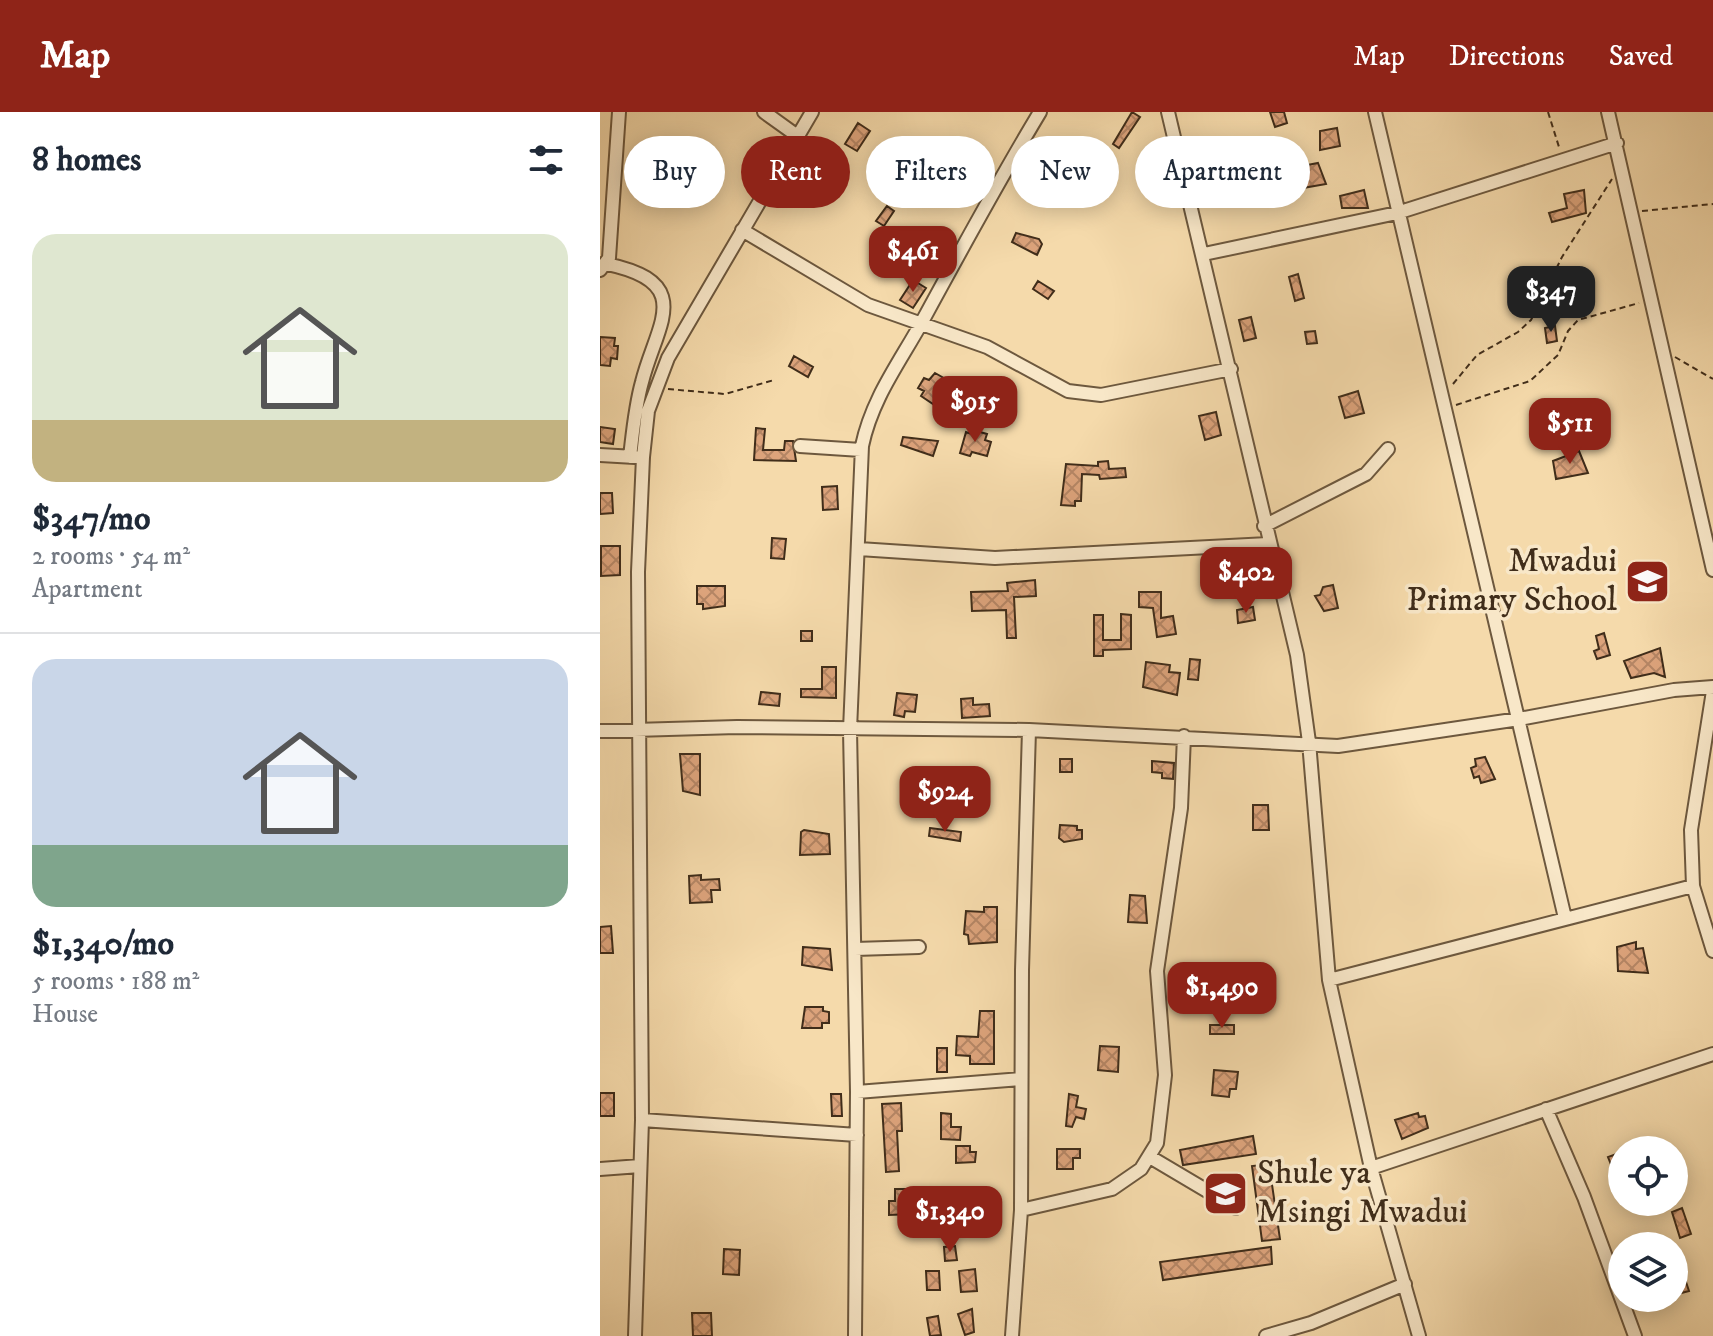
<!DOCTYPE html>
<meta charset="utf-8">
<style>
body{margin:0;font-family:"IM FELL DW Pica",serif;background:#f2f2f3;color:#1f2937;height:100vh;display:flex;flex-direction:column;font-size:30px;white-space:nowrap}
*{box-sizing:border-box;margin:0}
p{font-size:26px;color:#747a83}
.icon{flex:none;width:44px;height:44px;fill:none;stroke:currentColor;stroke-width:2;stroke-linecap:round;stroke-linejoin:round}
.map{position:relative;flex:1;overflow:hidden}
.side{display:flex;flex-direction:column;background:#fff;width:600px}
.side>*{flex:none}
.top-card{position:absolute;left:24px;top:24px;width:760px;height:72px;display:flex;gap:16px}
.buttons{position:absolute;left:1008px;top:1024px;display:grid;gap:16px}
.buttons a{display:grid;place-items:center;width:80px;height:80px;border-radius:50%;background:#fff;box-shadow:0 4px 20px #0003;font-size:40px}
.price{position:absolute;translate:-50% -68px;padding:0 18px;border-radius:16px;background:#8f2418;color:#fff;font-size:26px;line-height:52px;filter:drop-shadow(0 2px 4px #0008)}
.price::after{content:'';position:absolute;left:50%;top:48px;width:24px;height:18px;margin-left:-12px;background:inherit;clip-path:polygon(0 0,100% 0,50% 100%)}
.price.current{background:#222;color:#fff}
ul{padding:0;list-style:none}
li{display:grid;align-content:center;gap:16px;height:424px;padding:0 32px}
li+li{border-top:2px solid #e0e1e3}
li span{display:grid;place-items:center;height:248px;border-radius:24px;color:#555}
li>.icon{margin-inline-start:auto}
span .icon{width:144px;height:144px;fill:#fffc;stroke-width:1}
li b{font-size:34px}
h2{display:flex;justify-content:space-between;align-items:center;height:96px;padding:0 32px;font-size:34px}
.pill{padding:0 28px;border-radius:36px;background:#fff;box-shadow:0 4px 20px #0003;font-size:28px;line-height:72px}
.pill.current{background:#8f2418;color:#fff}
header{display:flex;align-items:center;gap:48px;box-sizing:border-box;height:112px;padding:0 40px;background:#8f2418;color:#fff}
header strong{font-size:38px}
nav{display:flex;gap:44px;margin-inline-start:auto;font-size:28px}
main{display:flex;flex:1;min-height:0}
.map>svg:first-child{display:block}
</style>
<header>
<strong>Map</strong>
<nav><a>Map</a><a>Directions</a><a>Saved</a></nav>
</header>
<main>
<section class="side">
<h2>8 homes<svg class="icon" aria-label="filters" viewBox="0 0 24 24"><path d="M4 7h16M4 17h16"/><circle cx="9" cy="7" r="2"/><circle cx="15" cy="17" r="2"/></svg></h2>
<ul>
<li><span style="background:linear-gradient(#dfe7d0 75%,#c2b280 0)"><svg class="icon" aria-label="home" viewBox="0 0 24 24"><path d="M3 11l9-7 9 7M6 9v11h12V9"/></svg></span><div><b>$347/mo</b><p>2 rooms · 54 m²</p><p>Apartment</p></div></li>
<li><span style="background:linear-gradient(#c9d6e8 75%,#7fa58c 0)"><svg class="icon" aria-label="home" viewBox="0 0 24 24"><path d="M3 11l9-7 9 7M6 9v11h12V9"/></svg></span><div><b>$1,340/mo</b><p>5 rooms · 188 m²</p><p>House</p></div></li>
</ul>
</section>
<div class="map">
<svg width="1113" height="1224" viewBox="0 0 1113 1224">
<defs>
<pattern id="building-cross-hatch" width="8" height="8" patternUnits="userSpaceOnUse" patternTransform="scale(2)"><rect width="8" height="8" fill="#dca37b"/><path d="M0 0l8 8M0 8l8-8" fill="none" stroke="#b48564"/></pattern>
</defs>
<rect width="100%" height="100%" fill="#f5daab"/>
<filter id="stains"><feTurbulence type="fractalNoise" baseFrequency=".0025" numOctaves="4"/><feColorMatrix values="0 0 0 0 .2 0 0 0 0 .09 0 0 0 0 .02 0 0 0 .5 -.17"/></filter>
<radialGradient id="worn" r=".72"><stop offset=".6" stop-color="#630" stop-opacity="0"/><stop offset="1" stop-color="#630" stop-opacity=".3"/></radialGradient>
<!-- building -->
<path fill="url(#building-cross-hatch)" stroke="#402d1a" stroke-width="2" d="M532,0L540,5L519,36L513,32Z
M670,0H684L687,11L675,15Z
M258,11L270,19L257,39L245,32Z
M737,16L740,34L720,38V19Z
M673,51L676,60L657,65L654,56Z
M718,51L726,72L703,76L702,54Z
M764,78L768,96H742L740,84Z
M984,78L986,101L952,110L949,101L967,96L964,82Z
M287,94L294,99L284,114L276,109Z
M416,121L439,127L442,132L437,143L412,130Z
M698,162L704,186L695,189L689,165Z
M313,168L326,176L313,196L300,188Z
M438,169L454,179L448,187L433,177Z
M651,205L656,226L644,229L639,208Z
M955,214L957,229L947,231L945,216Z
M715,219L717,231L707,232L705,220Z
M0,225L15,226L14,234H18L17,247L11,246L10,254L0,253Z
M194,244L213,255L208,265L189,254Z
M335,261L351,270L336,294L321,284L324,279L318,276L324,266L329,268Z
M758,279L764,301L745,306L739,285Z
M616,300L621,323L605,328L599,304Z
M0,315L15,317L13,332L0,330Z
M156,316L165,317L163,338H184L185,329H193L196,349L154,348Z
M373,318L387,322L385,328L391,330L387,344L372,340L370,344L360,341L366,320L372,322Z
M303,325L338,329L333,344L301,333Z
M979,339L988,361L956,367L953,349Z
M508,349L509,357L525,356L526,365L500,367L499,363L482,362L481,389H475V394L461,393L466,352L498,354V350Z
M237,374L238,397L223,398L222,375Z
M0,381H12L13,401L0,402Z
M172,426L186,427L184,447L171,446Z
M1,434H20V463L1,464Z
M1053,461L1055,467L1062,465L1065,477L1058,479L1059,484L1040,490L1036,466Z
M435,468L436,484L414,485L416,526H407L406,498L372,499L371,480L408,479L407,471Z
M733,473L738,496L724,499L715,484L720,483L723,475Z
M97,474H125V494L103,497V492H97Z
M539,480H561V506L573,504L576,522L557,525L553,496L539,495Z
M653,495L655,508L638,511L637,498Z
M521,502L531,503V537L503,538V544H494V503H503V528H521Z
M201,519H212V529H201Z
M1004,521L1010,543L997,547L994,539L999,537L996,524Z
M1060,536L1065,565L1054,561L1031,566L1024,549Z
M590,547L600,548L598,568L588,567Z
M546,550L570,553L569,560L580,561L577,583L543,575Z
M222,555H236V586L201,585V577H222Z
M161,580L180,582L179,594L159,592Z
M297,581L317,583L315,600L305,599L304,605L294,603Z
M373,586V593L389,592L390,604L362,606L361,587Z
M80,642H100V683L83,679Z
M885,645L895,667L881,671L879,664L874,666L871,656L876,654L875,647Z
M460,647H472V660H460Z
M552,649L574,651L573,667L562,666V661L552,660Z
M367,662L384,663L382,687L366,685Z
M653,693H668L669,718H653Z
M460,713L477,714V718H482V727L464,730L459,726Z
M330,716L361,720L360,729L329,724Z
M204,718L229,722L230,742L200,743L201,720Z
M101,763V768L119,767L120,778H111L112,790L90,791L89,764Z
M530,783L545,784L547,811L528,810Z
M384,795H397V830L369,832L368,823L364,822L366,799L384,800Z
M11,814L13,841H0V815Z
M1036,830V837L1043,836L1048,861L1018,859L1017,835Z
M203,835L230,837L232,858L202,853Z
M205,895H223V899L229,900V911H222V916H202Z
M380,899H394V952H370V944L356,943L357,924L378,925Z
M610,913H634V922H610Z
M500,934L519,935L518,960L498,958Z
M337,936H347V960H337Z
M614,958L638,960L636,977H630L629,985L612,983Z
M0,981H14V1004H0Z
M231,982H241L242,1004H232Z
M469,982L478,984L476,995L486,997L484,1007L476,1005L472,1015L466,1014Z
M301,991L302,1019H297L299,1059L286,1060L282,992Z
M341,1001L351,1002V1015H361L360,1028L341,1027Z
M818,1001L819,1005L825,1004L828,1016L802,1027L795,1008Z
M653,1024L656,1042L583,1053L580,1038Z
M356,1034H370V1040H376L375,1050L356,1051Z
M457,1037H480V1046H473V1057H457Z
M1022,1040V1051L1012,1055L1008,1045Z
M669,1052L680,1127L662,1129L652,1054Z
M295,1077H311L312,1102L289,1103V1089H295Z
M1082,1096L1091,1122L1080,1126L1072,1100Z
M355,1134L357,1148L345,1149L344,1135Z
M671,1135L672,1152L563,1168L560,1150Z
M124,1137L140,1138L139,1163L123,1162Z
M1081,1155L1089,1179L1074,1183V1157Z
M375,1157L377,1179L361,1180L359,1159Z
M326,1159H339L340,1178H327Z
M372,1197L374,1220L365,1223L358,1202Z
M92,1201H111L112,1224H93Z
M338,1204L341,1223L330,1224L327,1206Z"/>
<g fill="none" stroke-linecap="round" stroke-linejoin="round">
<defs>
<path id="minor" d="M164,0L196,23
M568,0L697,543L709,630L729,868L771,1056L819,1224
M775,0L965,806
M1008,0L1113,458
M142,118L268,193L387,235L468,279L501,283L631,257
M604,142L797,101L1017,31
M7,152C97,171 56,213 42,270C35,295 33,320 30,345
M0,158L9,146L19,0
M200,334L261,338
M0,343L35,345
M664,414L766,362L788,337
M259,437L395,446L668,432
M1113,579L1091,718L1093,774L1113,839
M0,619L137,615L429,618L738,634L919,607L1074,578L1113,575
M255,837L319,835
M729,868L1093,774
M257,980L421,967
M946,997L984,1085L1035,1224
M42,1008L257,1023
M550,1045L636,1096
M771,1056L1113,942
M0,1057L40,1054
M421,1098L512,1077L541,1057L557,1031L565,963L557,859L581,696L584,624
M35,1224L42,1008L38,460L43,345L48,299L68,246L212,0
M255,1224L257,980L250,618L262,334C272,286 300,250 323,208C361,138 399,68 440,0
M412,1224L421,1098L422,858L429,618
M666,1224L711,1211L805,1172"/>
</defs>
<!-- minor casing -->
<use href="#minor" stroke="#6d583e" stroke-width="16"/>
<!-- path -->
<path stroke="#402d1a" stroke-width="2" stroke-dasharray="6 4" stroke-linecap="butt" d="M948,0L959,35
M1042,99L1113,92
M1075,245L1113,267
M853,272L877,243L918,220L931,208L962,145L1012,67
M68,277L125,282L174,268
M856,293L930,269L958,243L968,219L978,208L1039,191"/>
<!-- minor -->
<use href="#minor" stroke="#f8e7c8" stroke-width="12"/>
</g>
<!-- icons -->
<defs>
<symbol id="school-square" viewBox="-11 -11 22 22"><rect x="-9" y="-9" width="18" height="18" rx="4" fill="#8f2418" stroke="#f8e7c8"/><path d="M0-5L7-2L0 1L-7-2ZM-4 1L0 2.5L4 1V4Q0 6-4 4Z" fill="#fff"/></symbol>
</defs>
<g fill-rule="evenodd">
<use href="#school-square" x="1022" y="444" width="51" height="51"/>
<use href="#school-square" x="600" y="1056" width="51" height="51"/>
</g>
<g text-anchor="middle" dominant-baseline="central" stroke-width="7" stroke-linejoin="round" paint-order="stroke">
<!-- poi labels -->
<g font-size="34" fill="#402d1a" stroke="#f8e7c8" text-anchor="end">
<text x="1017" y="449">Mwadui<tspan x="1017" dy="39">Primary School</tspan></text>
<text x="657" y="1061" text-anchor="start">Shule ya<tspan x="657" dy="39">Msingi Mwadui</tspan></text>
</g>
</g>
<rect width="100%" height="100%" filter="url(#stains)"/>
<rect width="100%" height="100%" fill="url(#worn)"/>
</svg>
<div class="buttons">
<a><svg class="icon" aria-label="locate" viewBox="0 0 24 24"><circle cx="12" cy="12" r="6"/><path d="M12 2v4M12 18v4M2 12h4M18 12h4"/></svg></a>
<a><svg class="icon" aria-label="layers" viewBox="0 0 24 24"><path d="M12 4l9 5-9 5-9-5zM3 14l9 5 9-5"/></svg></a>
</div>
<b class="price" style="left:313px;top:182px">$461</b>
<b class="price current" style="left:951px;top:222px">$347</b>
<b class="price" style="left:375px;top:332px">$915</b>
<b class="price" style="left:970px;top:354px">$511</b>
<b class="price" style="left:646px;top:503px">$402</b>
<b class="price" style="left:345px;top:722px">$924</b>
<b class="price" style="left:622px;top:918px">$1,490</b>
<b class="price" style="left:350px;top:1142px">$1,340</b>
<div class="top-card">
<a class="pill">Buy</a>
<a class="pill current">Rent</a>
<a class="pill">Filters</a>
<a class="pill">New</a>
<a class="pill">Apartment</a>
</div>
</div>
</main>
